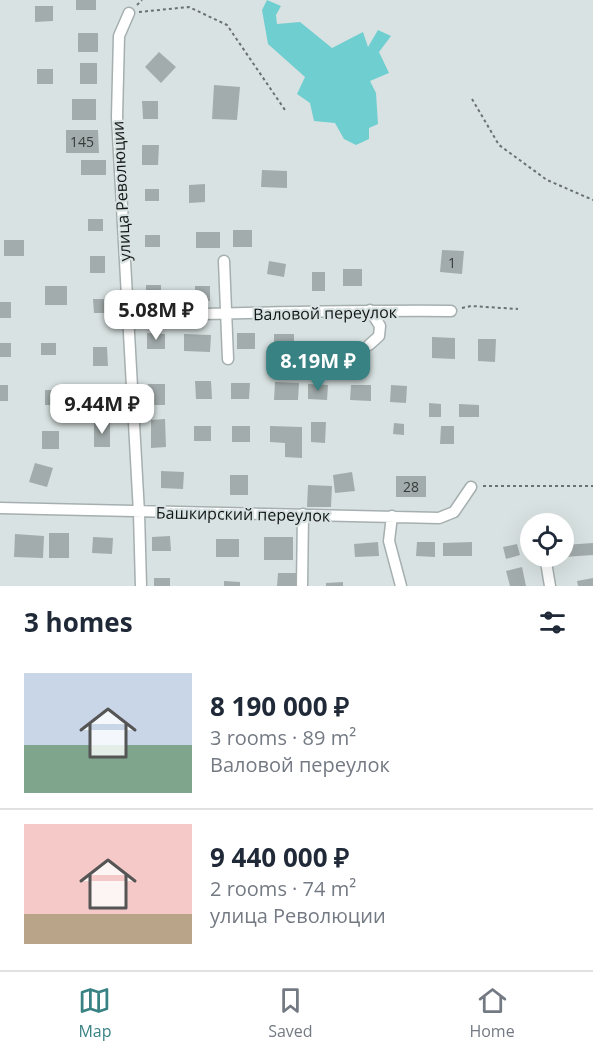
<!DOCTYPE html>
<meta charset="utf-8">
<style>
body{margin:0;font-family:"Open Sans",sans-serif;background:#f2f2f3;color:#1f2937;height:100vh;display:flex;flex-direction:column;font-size:22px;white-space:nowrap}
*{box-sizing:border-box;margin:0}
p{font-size:20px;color:#747a83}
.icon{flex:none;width:33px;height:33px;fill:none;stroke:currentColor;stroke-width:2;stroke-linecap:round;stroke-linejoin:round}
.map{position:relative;height:586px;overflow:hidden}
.drawer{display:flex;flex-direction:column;background:#fff;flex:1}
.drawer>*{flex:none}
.fabs{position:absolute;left:520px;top:513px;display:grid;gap:12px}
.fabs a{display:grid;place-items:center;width:54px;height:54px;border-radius:50%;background:#fff;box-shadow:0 6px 24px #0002;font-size:30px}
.price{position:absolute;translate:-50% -51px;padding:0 14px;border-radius:12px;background:#fff;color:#222;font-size:20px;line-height:39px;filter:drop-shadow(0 2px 3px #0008)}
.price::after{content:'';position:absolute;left:50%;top:36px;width:18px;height:14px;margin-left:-9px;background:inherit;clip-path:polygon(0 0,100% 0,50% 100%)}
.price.active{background:#398284;color:#fff}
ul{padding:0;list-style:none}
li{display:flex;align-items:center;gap:18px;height:150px;padding:0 24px}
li+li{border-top:2px solid #e0e1e3}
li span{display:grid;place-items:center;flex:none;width:168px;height:120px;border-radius:0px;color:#555}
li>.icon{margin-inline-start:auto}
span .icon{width:72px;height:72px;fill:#fffc;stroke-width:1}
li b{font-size:26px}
h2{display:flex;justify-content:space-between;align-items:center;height:72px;padding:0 24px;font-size:26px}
.tabs{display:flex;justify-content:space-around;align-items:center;height:84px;border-top:2px solid #e0e1e3;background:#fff;font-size:16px;color:#747a83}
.tabs a{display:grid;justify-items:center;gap:3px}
.tabs .active{color:#398284}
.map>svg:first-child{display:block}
</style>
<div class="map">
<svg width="593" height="586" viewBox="0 0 593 586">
<rect width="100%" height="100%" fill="#d9e2e2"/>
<!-- green -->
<path fill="#6fced0" d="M267,0L281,6L276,15L277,24L300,22L332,48L363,32L368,47L378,30L391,36L379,52L389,73L370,81L376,93L378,124L369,128V139L356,145L344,139L335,123L314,121L310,103L297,94L305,77L268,44L262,10Z"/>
<!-- building -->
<path fill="#a3acac" d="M76,0H96V10H76Z
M35,6H53V21L35,22Z
M78,33H98V52H78Z
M159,52L176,67L161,83L145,67Z
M80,63H97V84H80Z
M37,69H53V84H37Z
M214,85L240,87L237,120L212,119Z
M72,99H96V120H72Z
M142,101H158V119H143Z
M66,130H98L99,153H66Z
M142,145H159L158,165H142Z
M81,160H106V175H81Z
M262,170L287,171V188L261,187Z
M205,184V202L189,203V185Z
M145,189H159V201H145Z
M88,219H103V231H88Z
M233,230H252V247H233Z
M196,232H220V248H196Z
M145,235H160V247H145Z
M4,240H24V256H4Z
M442,250L464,251L462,274L440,272Z
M90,256H105V273H90Z
M269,261L286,264L284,277L267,274Z
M343,269H362V286H343Z
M312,272H325V291H312Z
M146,285H161V301H146Z
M45,286H67V305H45Z
M195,286H210V301H195Z
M93,299H107L108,313H94Z
M0,302H11V318H0Z
M147,333L165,334V349H147Z
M237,333H255V349H237Z
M184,334L211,335L210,352L184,351Z
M274,334H294V350H274Z
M432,337L455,338V359L432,358Z
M478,339H496L495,362L478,361Z
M0,343H11V357H0Z
M41,343H56V355H41Z
M93,347H107L108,366H93Z
M195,381H211L212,399H196Z
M275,382L299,383L298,400H274Z
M231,383H250L249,399H231Z
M148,384H165V405H149Z
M308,384L328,385L327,400L308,399Z
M0,385H8V401H0Z
M351,385H371V401L350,400Z
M391,385L407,386L406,403L390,402Z
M45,390H59V405H45Z
M92,390H111V407H92Z
M429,403L441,404V417H429Z
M459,404L479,405V417H459Z
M165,419L166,447L151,448V420Z
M311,422H326L325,443L311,442Z
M94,423H110V447H94Z
M394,423L404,424V435L393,434Z
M194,426H211V441H194Z
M232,426H250V442H232Z
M270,426L302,427V458L285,457V443L270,442Z
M441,426H454V444H440Z
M42,431H59V449H42Z
M35,463L53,468L47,487L29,482Z
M161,471L184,472L183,489L161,488Z
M352,472L355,491L335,493L333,475Z
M230,475H248V495H230Z
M396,476H426V497H396Z
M308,485L332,486L331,507H307Z
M49,533H69V558H49Z
M15,534L44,536L43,558L14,557Z
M170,536L171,551H152V537Z
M93,537L113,538L112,554L92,553Z
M264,537H293V560H264Z
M216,539H239V557H216Z
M378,542L379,556L355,557L354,544Z
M417,542H435V557L416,556Z
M472,542V556H443V543Z
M593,543V555L564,557V545Z
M517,544L520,555L506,559L503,547Z
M522,567L526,586H510L506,571Z
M278,573H296V586H277Z
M154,578H170V586H154Z
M593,578V586H578L577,581Z
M224,581L240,582V586H224Z
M343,582V586H326V583Z"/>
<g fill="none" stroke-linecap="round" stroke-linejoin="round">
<defs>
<path id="minor" d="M129,13L119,36L117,117L139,513L141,586
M224,261L228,359
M128,316C235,313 343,310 451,311
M369,345L379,336L380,326L370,310
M0,508L439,518L454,512L471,487
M392,516L389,541L401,586
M545,556L550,586
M302,586L303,514"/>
</defs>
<!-- minor casing -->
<use href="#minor" stroke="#a6afaf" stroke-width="13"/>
<!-- path -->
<path stroke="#6b7171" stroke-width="2" stroke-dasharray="3 3" stroke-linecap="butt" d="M137,5L142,0
M139,12L189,7L227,25L285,110
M472,99L499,145L547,180L593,200
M462,308L471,306L518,309
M483,486H593"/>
<!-- minor -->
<use href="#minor" stroke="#fff" stroke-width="10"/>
</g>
<g text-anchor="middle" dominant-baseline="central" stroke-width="4.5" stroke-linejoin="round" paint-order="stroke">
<!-- number labels -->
<g font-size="14" fill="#363a3a">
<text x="82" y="141">145</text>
<text x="452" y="262">1</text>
<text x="411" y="486">28</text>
</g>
<!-- street labels -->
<g font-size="16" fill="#111414" stroke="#d9e2e2">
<text transform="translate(121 191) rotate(-93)">улица Революции</text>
<text transform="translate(325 313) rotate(-1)">Валовой переулок</text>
<text transform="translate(243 514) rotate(1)">Башкирский переулок</text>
</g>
</g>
</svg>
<div class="fabs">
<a><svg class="icon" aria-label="locate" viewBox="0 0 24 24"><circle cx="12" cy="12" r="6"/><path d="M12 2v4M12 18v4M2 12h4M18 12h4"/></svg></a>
</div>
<b class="price" style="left:156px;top:341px">5.08M ₽</b>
<b class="price active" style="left:318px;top:392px">8.19M ₽</b>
<b class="price" style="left:102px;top:435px">9.44M ₽</b>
</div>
<section class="drawer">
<h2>3 homes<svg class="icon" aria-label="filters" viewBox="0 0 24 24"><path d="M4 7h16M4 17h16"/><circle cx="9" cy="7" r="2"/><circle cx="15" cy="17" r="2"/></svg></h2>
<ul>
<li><span style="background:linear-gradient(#c9d6e8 60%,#7fa58c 0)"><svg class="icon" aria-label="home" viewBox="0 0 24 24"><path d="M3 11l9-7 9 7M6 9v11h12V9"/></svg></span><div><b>8 190 000 ₽</b><p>3 rooms · 89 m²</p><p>Валовой переулок</p></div></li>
<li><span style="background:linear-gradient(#f6c9c9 75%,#b9a48a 0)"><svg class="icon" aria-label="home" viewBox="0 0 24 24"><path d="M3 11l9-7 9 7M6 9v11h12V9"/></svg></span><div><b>9 440 000 ₽</b><p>2 rooms · 74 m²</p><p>улица Революции</p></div></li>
</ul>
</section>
<nav class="tabs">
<a class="active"><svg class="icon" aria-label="map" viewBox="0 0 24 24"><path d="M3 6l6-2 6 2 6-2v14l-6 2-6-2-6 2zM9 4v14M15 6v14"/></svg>Map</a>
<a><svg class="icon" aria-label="saved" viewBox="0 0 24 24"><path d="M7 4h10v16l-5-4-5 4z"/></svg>Saved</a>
<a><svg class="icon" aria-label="home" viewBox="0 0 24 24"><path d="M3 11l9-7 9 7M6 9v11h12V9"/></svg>Home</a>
</nav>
